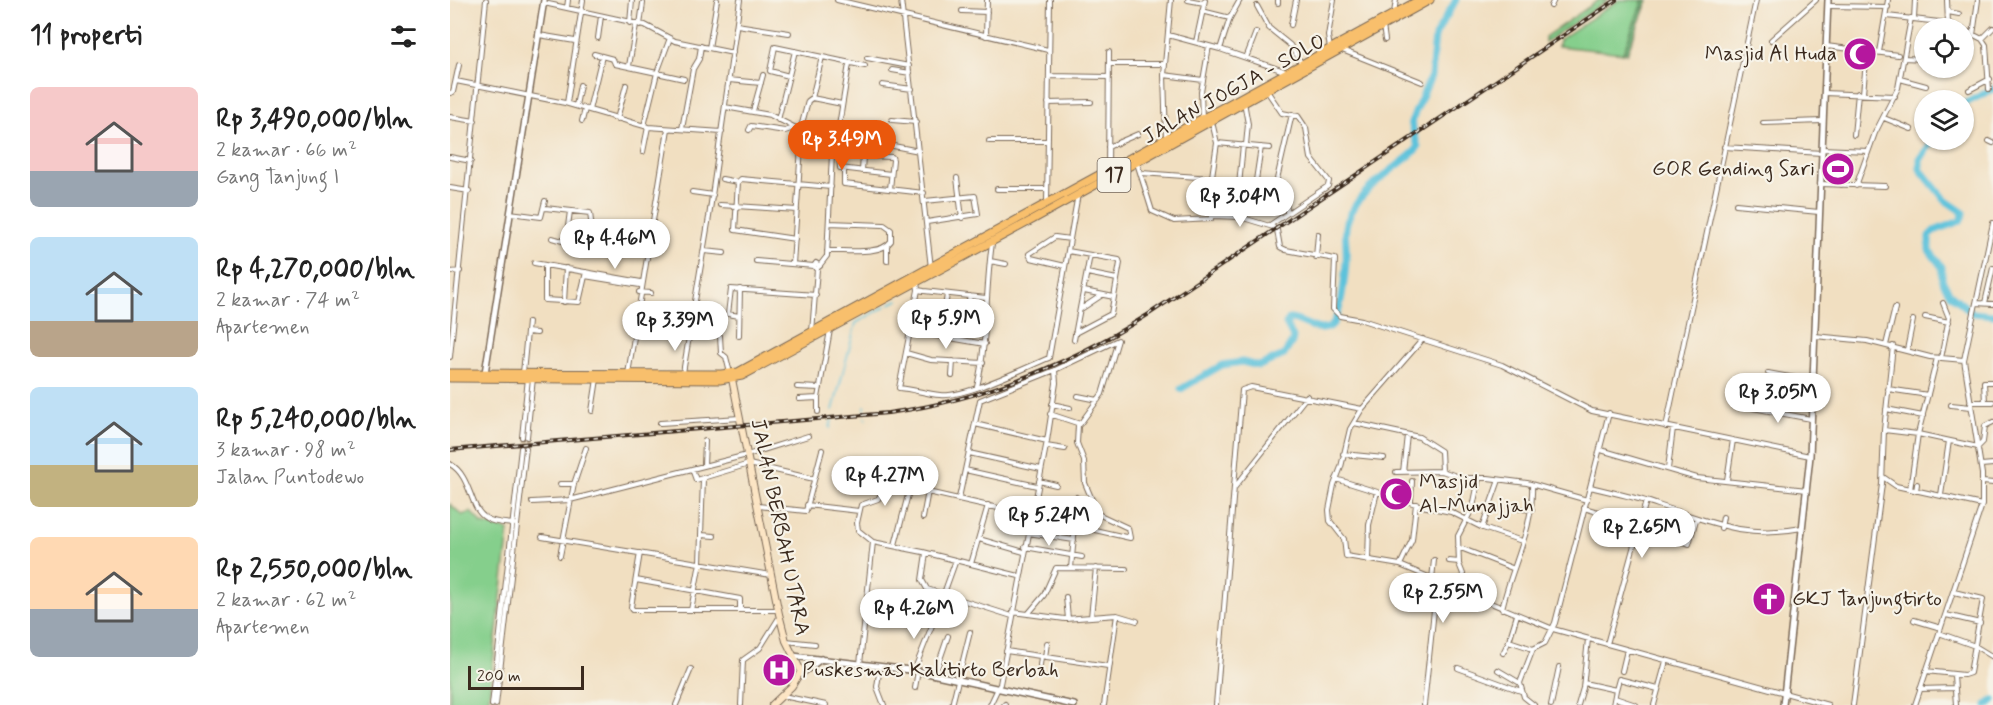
<!DOCTYPE html>
<html lang="id">
<meta charset="utf-8">
<style>
body{margin:0;font-family:Mynerve,sans-serif;background:#f2f2f2;color:#222;height:100vh;display:flex;flex-direction:column;font-size:22px;white-space:nowrap}
*{box-sizing:border-box;margin:0}
p{font-size:20px;color:#767676}
.icon{flex:none;width:33px;height:33px;fill:none;stroke:currentColor;stroke-width:2;stroke-linecap:round;stroke-linejoin:round}
.map{position:relative;flex:1;overflow:hidden}
.sheet{display:flex;flex-direction:column;background:#fff;width:450px}
.sheet>*{flex:none}
.tools{position:absolute;left:1464px;top:18px;display:grid;gap:12px}
.tools a{display:grid;place-items:center;width:60px;height:60px;border-radius:50%;background:#fff;box-shadow:0 2px 4px #0004;font-size:30px}
.scale{position:absolute;left:18px;bottom:15px;width:116px;box-sizing:border-box;padding-left:6px;border:3px solid #3b2a1e;border-top:0;font-size:16px;line-height:21px;white-space:nowrap;color:#3b2a1e;-webkit-text-stroke:4px #f7f3e8;paint-order:stroke}
.price{position:absolute;translate:-50% -51px;padding:0 14px;border-radius:21px;background:#fff;color:#222;font-size:20px;line-height:39px;filter:drop-shadow(0 2px 3px #0008)}
.price::after{content:'';position:absolute;left:50%;top:36px;width:18px;height:14px;margin-left:-9px;background:inherit;clip-path:polygon(0 0,100% 0,50% 100%)}
.price.selected{background:#ea580c;color:#fff}
ul{padding:0;list-style:none}
li{display:flex;align-items:center;gap:18px;height:150px;padding:0 30px}
li span{display:grid;place-items:center;flex:none;width:168px;height:120px;border-radius:9px;color:#555}
li>.icon{margin-inline-start:auto}
span .icon{width:72px;height:72px;fill:#fffc;stroke-width:1}
li b{font-size:26px}
h2{display:flex;justify-content:space-between;align-items:center;height:72px;padding:0 30px;font-size:26px}
main{display:flex;flex:1;min-height:0}
.map>svg:first-child{display:block}
</style>
<main>
<section class="sheet">
<h2>11 properti<svg class="icon" aria-label="filters" viewBox="0 0 24 24"><path d="M4 7h16M4 17h16"/><circle cx="9" cy="7" r="2"/><circle cx="15" cy="17" r="2"/></svg></h2>
<ul>
<li><span style="background:linear-gradient(#f6c9c9 70%,#9aa5b1 0)"><svg class="icon" aria-label="home" viewBox="0 0 24 24"><path d="M3 11l9-7 9 7M6 9v11h12V9"/></svg></span><div><b>Rp 3,490,000/bln</b><p>2 kamar · 66 m²</p><p>Gang Tanjung I</p></div></li>
<li><span style="background:linear-gradient(#bfe0f5 70%,#b9a48a 0)"><svg class="icon" aria-label="home" viewBox="0 0 24 24"><path d="M3 11l9-7 9 7M6 9v11h12V9"/></svg></span><div><b>Rp 4,270,000/bln</b><p>2 kamar · 74 m²</p><p>Apartemen</p></div></li>
<li><span style="background:linear-gradient(#bfe0f5 65%,#c2b280 0)"><svg class="icon" aria-label="home" viewBox="0 0 24 24"><path d="M3 11l9-7 9 7M6 9v11h12V9"/></svg></span><div><b>Rp 5,240,000/bln</b><p>3 kamar · 98 m²</p><p>Jalan Puntodewo</p></div></li>
<li><span style="background:linear-gradient(#ffd9b3 60%,#9aa5b1 0)"><svg class="icon" aria-label="home" viewBox="0 0 24 24"><path d="M3 11l9-7 9 7M6 9v11h12V9"/></svg></span><div><b>Rp 2,550,000/bln</b><p>2 kamar · 62 m²</p><p>Apartemen</p></div></li>
</ul>
</section>
<div class="map">
<svg width="1543" height="705" viewBox="0 0 1543 705">
<defs>
<pattern id="forest-firs" width="22" height="20" patternUnits="userSpaceOnUse" patternTransform="scale(1.5)"><rect width="22" height="20" fill="#6cb278"/><path d="M5 1l3.5 6h-7zM16 11l3.5 6h-7z" fill="#5a9162"/></pattern>
</defs>
<rect width="100%" height="100%" fill="#f7f3e8"/>
<filter id="ink" filterUnits="userSpaceOnUse"><feTurbulence type="fractalNoise" baseFrequency=".0167" numOctaves="2"/><feDisplacementMap in="SourceGraphic" scale="12" xChannelSelector="R" yChannelSelector="G"/><feConvolveMatrix kernelMatrix="1 2 1 2 8 2 1 2 1" color-interpolation-filters="sRGB"/></filter>
<filter id="wash" filterUnits="userSpaceOnUse"><feTurbulence type="fractalNoise" baseFrequency=".008" numOctaves="4" result="noise"/><feDisplacementMap in="SourceGraphic" scale="24" xChannelSelector="R" yChannelSelector="G"/><feGaussianBlur stdDeviation="1.35" result="paint"/><feColorMatrix in="noise" values="0 0 0 0 0 0 0 0 0 0 0 0 0 0 0 0 0 1.4 0 .05"/><feComposite in="paint" operator="in"/></filter>
<g filter="url(#wash)">
<rect width="100%" height="100%" fill="#f1dfc1"/>
<!-- green -->
<path fill="#85cf8c" stroke="#607c55" stroke-width="1.5" d="M1149,0H1158L1095,42V37Z
M1169,0H1193L1173,53L1108,46L1109,40Z
M0,504L12,515L21,512L32,524L59,530L38,705H0Z"/>
<!-- forest -->
<path fill="url(#forest-firs)" stroke="#546e4b" stroke-width="1.5" d="M1193,0H1198L1177,53H1173Z"/>
<g fill="none" stroke-linecap="round" stroke-linejoin="round">
<!-- stream -->
<path stroke="#5dc2db" stroke-width="1.5" d="M440,304L448,300
M415,406V408
M383,410L406,323L436,306
M415,411V412
M415,417L416,419
M380,428L382,419"/>
<!-- river -->
<path stroke="#5dc2db" stroke-width="7" d="M1514,104L1543,89
M1484,140L1470,158V169L1495,200L1514,213L1510,221L1484,231L1479,236V250L1492,267V280L1500,294L1523,313L1543,315
M731,389L772,365L792,362L809,366L834,355L842,342L843,337L836,324L839,319C851,318 871,337 882,325C892,313 897,265 896,249C896,239 894,232 897,222C906,196 927,181 948,165C955,159 964,154 968,147L961,122L981,76L985,36L1006,0
M1537,705L1543,700"/>
</g>
</g>
<g filter="url(#ink)">
<g fill="none" stroke-linecap="round" stroke-linejoin="round">
<!-- minor-tunnel -->
<path stroke="#cdbba0" stroke-width="4" stroke-dasharray="4 2" stroke-linecap="butt" d="M71,448L72,437
M76,448L77,437"/>
<defs>
<path id="minor" d="M387,0L598,50
M451,0L481,268
M738,0L754,3
M1497,0L1498,23
M94,3L195,25L225,41L283,53
M828,3V0
M807,6L819,28L840,45L852,64
M1101,6L1104,0
M1378,6L1438,7
M117,8L118,0
M512,11L537,12
M752,11L780,18
M1498,12L1509,14
M944,13L946,0
M1437,16L1498,23L1509,28
M1464,19L1465,0
M180,23L182,0
M190,25L193,3
M287,25L339,33
M841,25L846,0
M933,26L935,40
M1514,30L1532,39L1536,45L1539,89
M89,35L125,41
M718,35L770,49L837,72
M1523,35L1528,0
M536,36L537,0
M148,38L151,16
M1532,39L1543,28
M1321,40L1366,0
M746,42L755,0
M1376,46L1448,55
M259,48L267,0
M880,48L878,36L884,0
M770,49L780,18L790,0
M892,50L972,82
M1429,52L1438,0
M144,54L163,59L165,64L207,73L220,38
M372,57L362,98L392,104
M417,58L459,66
M796,58L806,32
M1454,58L1474,59
M659,64H715
M179,66L186,25
M442,70L460,73
M714,75L753,80
M339,76L320,71L325,47L415,66
M599,76L659,77
M1450,79L1476,86
M279,80L311,83
M6,81L115,103L198,127L272,132
M432,85L462,89
M1519,90L1540,79
M817,91L832,113L848,116L856,128L861,158L879,181L878,186L820,225
M0,93L3,92L9,65
M1374,93L1445,96
M1413,93L1417,51
M794,102L798,124L796,145
M117,103L133,0
M598,103L641,102
M126,106L130,85
M275,107L320,115L362,136L413,140L469,151
M139,110L152,56
M303,111L313,75
M0,117L25,121
M1434,118L1461,129
M167,119L176,85
M752,119L751,92L759,46
M328,120L345,51
M442,120L466,122
M132,121L135,109
M1313,123L1373,121
M194,126L207,73L234,79
M232,129L243,69L249,59L251,46
M299,130L301,126L335,131L344,128
M350,131L358,101L362,98
M1404,135L1408,93
M387,138L399,64
M716,138L714,75L721,0
M539,141H598
M1539,141L1543,143
M767,143L820,148
M658,147L688,134
M1274,147L1372,153
M1372,149L1418,151
M193,152L198,127
M0,157L21,161
M687,163L702,211L724,221L761,219V183L767,143L762,122
M394,169V184L474,193
M658,170L659,52
M412,171L413,156
M691,173L762,178
M507,178L512,218
M272,179L288,182L291,179L381,187
M288,182L285,230L345,239
M761,183L805,187L836,194L837,213
M1370,184L1435,186
M789,185L793,145
M1391,185L1393,156
M1406,186L1425,133L1448,88L1461,18
M805,187L811,147
M0,188L19,191
M440,189L443,160L442,157L389,155L390,168L441,174
M547,189H597
M242,192L263,195
M824,192L842,114
M475,201L525,196L528,214L477,222
M597,203L600,0
M1286,204L1369,212
M270,205L347,210
M95,208L140,213L142,229L176,235
M60,213L91,217L95,201
M763,216L790,217L823,227
M790,217V186
M827,230L830,247L836,250L885,259L883,309L890,316L912,320L1052,365L1142,411L1360,456
M102,238L116,242L120,211
M116,242L136,245L142,229
M254,251L274,253
M377,251C394,250 431,256 441,241V230L434,225L379,223
M618,251L669,260L670,263L661,314L625,333
M866,257L868,234
M306,261L364,266L366,269L370,266L366,263L364,266
M437,261V246
M540,261L556,264
M84,263L191,282
M343,264L351,147
M95,265V300L129,302L136,272
M370,265L377,256L382,154
M615,266L581,258L579,254L605,237L620,239
M0,272L10,271
M637,273L667,279
M135,276L190,285
M467,282L468,290L474,291L536,298
M468,290L449,388C463,389 476,394 490,395C515,398 574,368 599,358L628,194
M634,291L664,297
M189,292L201,293
M114,302L116,268
M1526,303L1543,304
M1535,303L1543,268
M631,309L652,295
M289,316L278,314L281,289L366,295
M1475,317L1499,322
M459,331L535,344
M77,332L87,333
M362,332L367,269
M239,334H260
M270,336L271,353L276,357L280,373
M289,336L290,289
M491,336L497,294
M1365,336L1417,341L1480,357L1514,360
M509,339L520,296
M973,339L912,409L900,429L891,467L884,485L879,510L880,521L894,539L896,556L950,565L1103,629L1378,705
M624,340L640,255
M1436,345L1445,308
M1457,350L1463,320
M456,353L481,360L533,363
M0,357L36,0
M1487,358L1468,434L1528,447
M1491,358L1499,318L1493,303
M73,373L78,322
M233,373L259,217L290,0
M1318,373L1362,381
M178,374L218,129
M502,376L503,361
M347,387L370,388
M527,387C538,339 535,291 542,243
M1438,389L1478,395
M628,396L648,400
M349,399L368,398
M1520,402H1543
M1535,402L1534,382H1543
M602,404L620,408
M1501,405L1521,407
M1303,408L1361,419
M1436,409L1473,416
M142,411L147,379
M368,412V398L380,330
M210,423L290,418
M904,423L969,437L991,451L992,471L1012,478H1038L1077,483L1137,500
M525,424L597,441
M1216,427L1306,0
M1434,430L1468,434L1460,490
M72,437L78,378
M77,437L83,378
M596,446L615,449
M1528,447L1533,442L1535,426L1543,422
M1151,450L1247,478L1357,490
M519,453L591,469
M893,454L934,458
M0,464C22,476 19,509 36,518C43,523 55,523 64,524
M1531,465L1543,464
M254,466L255,441
M242,469L246,480L299,464L364,479
M1218,469L1223,428
M515,470L587,486
M946,472L992,471
M953,472L957,435
M1433,477L1446,486L1532,505
M886,479L972,506L1001,512L1033,528L1072,541
M1277,480L1283,440
M589,481L606,485
M1533,482L1543,483
M110,484H124
M785,487L857,396
M1141,487C1163,493 1186,497 1208,505C1261,522 1295,539 1352,528
M1466,491L1467,484
M1491,495L1499,441
M941,496L943,483
M509,498L530,400L605,370L668,340L652,394L630,424L600,414
M82,502L120,500L297,455L358,436
M961,502L962,481
M357,505L409,511
M308,506L356,511L372,450
M1063,508L1082,510
M1134,508L1190,524L1239,544L1246,520
M473,518L478,491
M619,525L626,497
M1032,528L1049,480
M1271,528L1273,517
M578,533L624,540
M251,535L264,536
M92,537L321,575
M529,539L574,552
M423,542L408,530L407,523L411,505L428,499L438,483L680,538L678,528L648,514L635,483L634,461L627,443L628,425
M423,542L473,552L569,576
M445,545L460,487
M575,547L632,557
M1008,547L1062,568
M190,553L181,607L183,610H328
M476,553L472,580L477,589L562,616
M110,556L124,484L136,448
M918,560L919,525L927,492
M999,561L1009,562
M521,564L538,505
M950,565L962,540L966,504
M621,568L625,526
M982,579L984,560
M186,580L290,599V608
M1010,592L1013,574L1009,564L1008,536L1023,507L1029,478
M493,596L506,560
M616,597L618,619
M1052,609C1061,567 1084,529 1082,486
M241,610L250,563L253,479
M563,612L615,619L667,615L687,621
M578,614L594,595L606,568L676,569
M1067,615L1059,641L1083,649
M1496,615L1530,623
M641,617L646,568
M1464,620L1491,628
M1489,633L1525,646L1543,657
M336,641L365,644
M1157,644L1196,501
M556,651L658,666
M1053,653L1059,641
M595,657L597,643
M410,664L423,542
M590,665L591,657
M430,666L427,687L434,705
M1008,668L1071,691
M1048,670L1070,683
M464,671L485,618L482,606L486,594
M1172,671L1177,650
M1476,671L1514,675L1520,673L1533,599L1504,592
M485,674L498,636
M1504,675L1506,705
M1134,683L1166,690L1163,705
M465,688L468,671
M1470,689L1504,688
M1166,690L1169,679L1208,689
M333,696L376,705
M1165,698L1186,705
M42,705L71,448
M46,705L76,448
M226,705L241,669
M291,705L293,660L310,648L330,616
M502,705L520,632
M540,705L550,684L597,441L606,383L605,370
M554,705L555,704
M654,705L667,615
M766,705L792,390L801,387L912,409
M974,705L986,591L982,580
M1084,705L1074,697L1070,683L1083,649L1095,643L1105,623L1159,413
M1101,705L1109,667
M1128,705L1133,688L1138,639
M1204,705L1216,661
M1403,705L1432,484L1434,430L1443,346
M1465,705L1532,505V474L1514,360L1543,223"/>
<path id="tertiary" d="M35,373L94,0
M343,656L468,671L624,705
M351,674L371,659
M1333,705L1360,456L1378,0"/>
<path id="secondary" d="M282,379L329,614L336,641L351,671L342,686L322,705"/>
<path id="trunk" d="M0,373L271,374L288,372L969,0
M0,378L270,380L292,376L584,219L980,0"/>
</defs>
<!-- minor casing -->
<use href="#minor" stroke="#7b6957" stroke-width="6"/>
<!-- tertiary casing -->
<use href="#tertiary" stroke="#7b6957" stroke-width="8"/>
<!-- secondary casing -->
<use href="#secondary" stroke="#7b6957" stroke-width="8"/>
<!-- trunk casing -->
<use href="#trunk" stroke="#7b6957" stroke-width="9"/>
<!-- minor -->
<use href="#minor" stroke="#fff" stroke-width="4"/>
<!-- tertiary -->
<use href="#tertiary" stroke="#fff" stroke-width="5"/>
<!-- secondary -->
<use href="#secondary" stroke="#fce5c4" stroke-width="6"/>
<!-- trunk -->
<use href="#trunk" stroke="#f8bf6c" stroke-width="7"/>
<defs>
<path id="rail" d="M0,450L438,413C533,400 618,365 699,314L1166,0"/>
</defs>
<!-- rail casing -->
<use href="#rail" stroke="#3b2a1e" stroke-width="4"/>
<!-- rail -->
<use href="#rail" stroke="#f7f3e8" stroke-width="1.5" stroke-dasharray="4.5" stroke-linecap="butt"/>
</g>
</g>
<!-- icons -->
<defs>
<symbol id="mosque-disc" viewBox="-11 -11 22 22"><circle r="9.5" fill="#b5179e" stroke="#f7f3e8"/><path d="M3.5-4.9A6 6 0 1 0 3.5 4.9A5 5 0 1 1 3.5-4.9Z" fill="#fff"/></symbol>
<symbol id="stadium-disc" viewBox="-11 -11 22 22"><circle r="9.5" fill="#b5179e" stroke="#f7f3e8"/><path d="M0-5a6.5 5 0 1 0 0 10a6.5 5 0 1 0 0-10ZM-3.5-1.8h7v3.6h-7Z" fill="#fff"/></symbol>
<symbol id="church-disc" viewBox="-11 -11 22 22"><circle r="9.5" fill="#b5179e" stroke="#f7f3e8"/><path d="M-1.2-6h2.4v3.5h3.3v2.4h-3.3V6h-2.4V-.1h-3.3v-2.4h3.3Z" fill="#fff"/></symbol>
<symbol id="hospital-disc" viewBox="-11 -11 22 22"><circle r="9.5" fill="#b5179e" stroke="#f7f3e8"/><path d="M-5-5h3v3.5h4V-5h3V5h-3V1.5h-4V5h-3Z" fill="#fff"/></symbol>
</defs>
<g fill-rule="evenodd">
<use href="#mosque-disc" x="1391" y="35" width="38" height="38"/>
<use href="#stadium-disc" x="1369" y="150" width="38" height="38"/>
<use href="#mosque-disc" x="927" y="475" width="38" height="38"/>
<use href="#church-disc" x="1300" y="580" width="38" height="38"/>
<use href="#hospital-disc" x="310" y="651" width="38" height="38"/>
</g>
<g text-anchor="middle" dominant-baseline="central" stroke-width="4.5" stroke-linejoin="round" paint-order="stroke">
<!-- shield labels -->
<rect fill="#f7f3e8" stroke="#73665b" stroke-width="1.5" x="647.5" y="158" width="33" height="34" rx="4.5"/>
<g font-size="20" font-weight="bold" fill="#3b2a1e">
<text x="664" y="175">17</text>
</g>
<!-- poi labels -->
<g font-size="21" fill="#3b2a1e" stroke="#f7f3e8" text-anchor="start">
<text x="1387" y="54" text-anchor="end">Masjid Al Huda</text>
<text x="1365" y="169" text-anchor="end">GOR Gending Sari</text>
<text x="969" y="482">Masjid<tspan x="969" dy="24">Al-Munajjah</tspan></text>
<text x="1342" y="599">GKJ Tanjungtirto</text>
<text x="352" y="670">Puskesmas Kalitirto Berbah</text>
</g>
<!-- street labels -->
<g font-size="21" fill="#3b2a1e" stroke="#f7f3e8">
<text transform="translate(784 89) rotate(-29)">JALAN JOGJA - SOLO</text>
<text transform="translate(330 527) rotate(78)">JALAN BERBAH UTARA</text>
</g>
</g>
</svg>
<div class="tools">
<a><svg class="icon" aria-label="locate" viewBox="0 0 24 24"><circle cx="12" cy="12" r="6"/><path d="M12 2v4M12 18v4M2 12h4M18 12h4"/></svg></a>
<a><svg class="icon" aria-label="layers" viewBox="0 0 24 24"><path d="M12 4l9 5-9 5-9-5zM3 14l9 5 9-5"/></svg></a>
</div>
<div class="scale">200 m</div>
<b class="price selected" style="left:392px;top:171px">Rp 3.49M</b>
<b class="price" style="left:790px;top:228px">Rp 3.04M</b>
<b class="price" style="left:165px;top:270px">Rp 4.46M</b>
<b class="price" style="left:496px;top:350px">Rp 5.9M</b>
<b class="price" style="left:225px;top:352px">Rp 3.39M</b>
<b class="price" style="left:1328px;top:424px">Rp 3.05M</b>
<b class="price" style="left:435px;top:507px">Rp 4.27M</b>
<b class="price" style="left:599px;top:547px">Rp 5.24M</b>
<b class="price" style="left:1192px;top:559px">Rp 2.65M</b>
<b class="price" style="left:993px;top:624px">Rp 2.55M</b>
<b class="price" style="left:464px;top:640px">Rp 4.26M</b>
</div>
</main>
